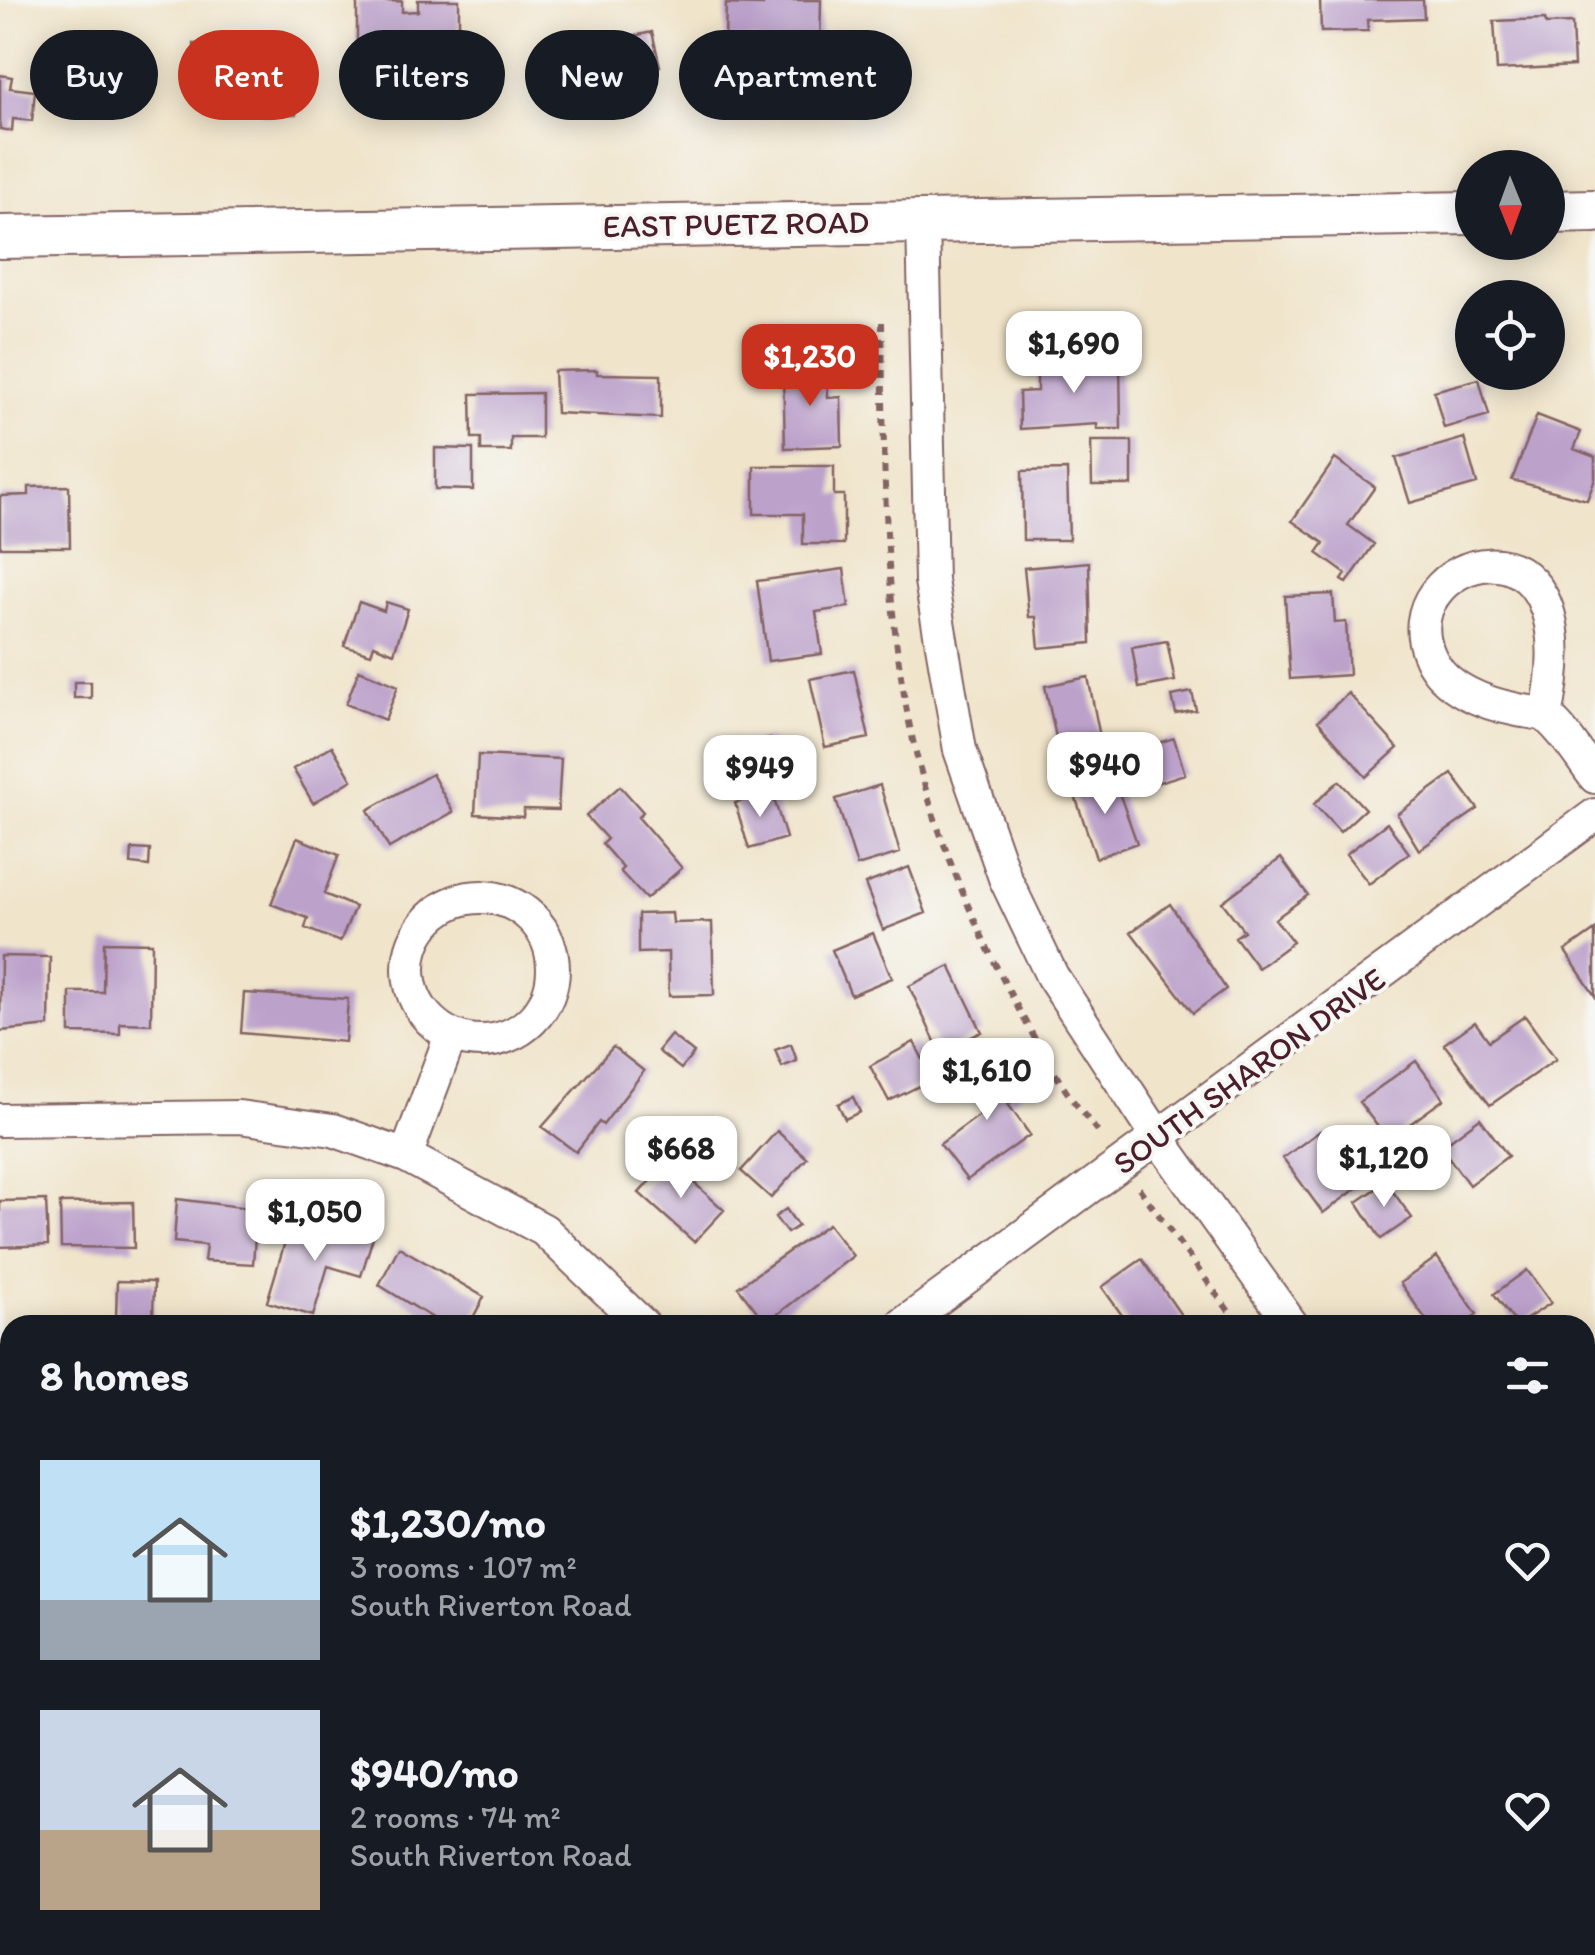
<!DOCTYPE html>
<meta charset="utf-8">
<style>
body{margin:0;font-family:Itim,sans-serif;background:#20242c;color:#f1f3f6;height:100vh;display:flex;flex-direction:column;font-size:38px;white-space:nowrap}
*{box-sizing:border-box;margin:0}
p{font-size:32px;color:#9ea1a6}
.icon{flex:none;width:55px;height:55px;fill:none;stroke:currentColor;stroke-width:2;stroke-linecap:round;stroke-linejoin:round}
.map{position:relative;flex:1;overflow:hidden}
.sheet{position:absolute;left:0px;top:1315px;width:1595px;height:640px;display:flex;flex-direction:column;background:#171b24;border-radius:30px 30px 0 0;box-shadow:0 5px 25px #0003}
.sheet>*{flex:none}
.top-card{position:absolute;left:30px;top:30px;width:1000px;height:90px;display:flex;gap:20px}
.needle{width:65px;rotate:179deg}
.controls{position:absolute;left:1455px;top:150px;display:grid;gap:20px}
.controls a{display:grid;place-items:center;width:110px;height:110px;border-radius:50%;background:#171b24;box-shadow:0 5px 25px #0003;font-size:50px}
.price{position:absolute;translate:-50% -85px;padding:0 22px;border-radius:20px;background:#fff;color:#222;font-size:32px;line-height:65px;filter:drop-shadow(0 2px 5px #0008)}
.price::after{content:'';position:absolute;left:50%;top:60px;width:30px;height:22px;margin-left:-15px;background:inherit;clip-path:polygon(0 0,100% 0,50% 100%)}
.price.current{background:#c8321e;color:#fff}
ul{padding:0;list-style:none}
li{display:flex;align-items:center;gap:30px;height:250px;padding:0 40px}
li span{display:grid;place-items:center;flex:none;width:280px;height:200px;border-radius:0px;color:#555}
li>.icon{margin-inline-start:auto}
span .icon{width:120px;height:120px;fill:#fffc;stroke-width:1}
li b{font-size:42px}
h2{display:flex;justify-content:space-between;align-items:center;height:120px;padding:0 40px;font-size:42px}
.pill{padding:0 35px;border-radius:45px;background:#171b24;box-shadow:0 5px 25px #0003;font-size:35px;line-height:90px}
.pill.current{background:#c8321e;color:#fff}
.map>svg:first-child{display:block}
</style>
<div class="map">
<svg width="1595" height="1955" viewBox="0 0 1595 1955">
<rect width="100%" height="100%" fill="#f6f6f2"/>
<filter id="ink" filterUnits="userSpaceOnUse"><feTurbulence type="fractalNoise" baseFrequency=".01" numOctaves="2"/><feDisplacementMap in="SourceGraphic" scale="20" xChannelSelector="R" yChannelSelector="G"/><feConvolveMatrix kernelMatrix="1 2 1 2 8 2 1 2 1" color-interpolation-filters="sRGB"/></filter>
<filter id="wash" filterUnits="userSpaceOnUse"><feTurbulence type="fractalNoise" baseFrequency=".0048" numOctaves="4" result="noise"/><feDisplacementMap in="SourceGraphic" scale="40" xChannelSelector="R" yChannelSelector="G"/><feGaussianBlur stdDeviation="2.25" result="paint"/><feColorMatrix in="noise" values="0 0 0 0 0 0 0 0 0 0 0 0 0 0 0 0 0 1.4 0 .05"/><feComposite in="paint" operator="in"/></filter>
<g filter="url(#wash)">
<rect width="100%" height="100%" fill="#f0e4ca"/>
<!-- green -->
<path fill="#a4d381" stroke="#777956" stroke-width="2.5" d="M1595,1724V1955H1285L1298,1945H1585V1731Z"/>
<g id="blocks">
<!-- building -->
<path fill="#bca1cb" d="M418,0H459V64L423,65L422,58H393L394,44L357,45V2L402,1V12L418,11Z
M763,0H821L820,51L756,54L757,40H725L726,4L763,5Z
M1320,0H1423L1424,18L1367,20L1368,31L1321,32Z
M1545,19L1546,24L1572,23L1574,66L1497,70L1494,21Z
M652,32L660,66L632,73L628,67L619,69L614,46L627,43L625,38Z
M49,42L107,47L104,87L46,84Z
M237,43L238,86L195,87L194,44Z
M262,65H282V74L295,78L296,114L263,115Z
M0,75L12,77L10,88L35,91L32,121L13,119L12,131L0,129Z
M1120,361L1121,429H1097V424L1020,429L1019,392L1037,391V362Z
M827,365L828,398L841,397L842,446L785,448L783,366Z
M597,370V374L661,375V418L556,413L554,371Z
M1479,379L1489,415L1444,428L1434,391Z
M541,393V438H511V451H481V438H472L471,394Z
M1537,415L1581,432L1574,449L1595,457V479L1587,500L1512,480Z
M1464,438L1477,484L1410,503L1396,458Z
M1091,441H1132V485H1092Z
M435,448L473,449V490L435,489Z
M1335,459L1375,487L1348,525L1374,544L1347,583L1342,580L1346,574L1317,553L1324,543L1292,521Z
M754,466H834V495H844V544H803V514H754Z
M1067,470L1069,540H1023L1022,471Z
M69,486L70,547H0V496L29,495V487Z
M1089,562L1091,643L1039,648L1036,617H1029L1024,568Z
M844,569L849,607L816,612L822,654L768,661L757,581Z
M1333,594L1335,623L1346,622L1349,675L1290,679L1285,596Z
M359,602L384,611L386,602L408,609L394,653L374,645L371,654L344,646Z
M1167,641L1175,681L1139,688L1132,647Z
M359,670L398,686L385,720L346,704Z
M854,670L869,738L825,747L810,679Z
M1088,677L1102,747L1060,756L1045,686Z
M74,682H91V698H74Z
M1192,692L1196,710L1176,714L1172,696Z
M1348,693L1398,748L1366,777L1318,721Z
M1174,738L1185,774L1150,785L1139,749Z
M770,739L777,776L730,785L722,749Z
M332,746L352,780L313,803L293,769Z
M478,755L561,759L558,810L524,809L523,817L475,814Z
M432,774L453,812L389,848L368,810Z
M1452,774L1478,809L1419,850L1397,814Z
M1113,776L1137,843L1096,858L1073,790Z
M1339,781L1365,809L1340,832L1314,804Z
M880,785L900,853L857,866L836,799Z
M620,786L643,812L638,817L682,868L646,899L620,871L623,868L602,844L607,839L586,816Z
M772,792L786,838L749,849L735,803Z
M1387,823L1409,853L1369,884L1346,854Z
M297,838L339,855L324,894L355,907L340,942L305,928L308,918L271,904Z
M132,849L150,850L149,866L131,864Z
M1281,858L1308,895L1275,919L1293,942L1258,968L1235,937L1244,931L1222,902Z
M909,867L926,913L883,930L865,884Z
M1170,904L1226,989L1193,1013L1131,932Z
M672,913L673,923L712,922L714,995L669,996L668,952L638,953V914Z
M1595,930V996L1565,951Z
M873,933L892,978L851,995L832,950Z
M104,942L152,943L151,1024L120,1023V1034L70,1033V992H103Z
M1,956L50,957L49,1026L0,1031Z
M950,966L982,1032L940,1052L909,986Z
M244,993L348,999L345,1042L241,1033Z
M1525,1016L1556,1059L1490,1105L1444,1044L1475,1022L1489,1041Z
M671,1035L694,1053L681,1069L658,1051Z
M914,1042L933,1079L889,1101L870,1066Z
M791,1044L797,1061L782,1067L775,1050Z
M613,1047L644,1071L603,1125L599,1122L576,1152L542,1127Z
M996,1060L1021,1095L1008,1104L1030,1135L967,1180L940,1144L985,1111L964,1083Z
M1416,1061L1444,1099L1388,1140L1359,1102Z
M853,1097L860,1112L845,1119L838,1104Z
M1480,1118L1508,1156L1469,1185L1441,1147Z
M777,1131L807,1158L771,1198L741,1171Z
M1320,1131L1360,1186L1323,1213L1283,1158Z
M669,1160L724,1210L694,1242L639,1193Z
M1386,1182L1412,1218L1381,1239L1357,1202Z
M177,1199L257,1209L253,1264L204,1261L206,1245L174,1242Z
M46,1200L48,1245L0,1247V1201Z
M133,1202L134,1248L61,1247L60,1203Z
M786,1209L798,1226L787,1233L775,1217Z
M291,1222L321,1232L324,1222L373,1237L361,1276L328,1266L313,1316L267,1302Z
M828,1224L853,1256L766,1323L738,1287Z
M399,1247L484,1297L469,1325H437L439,1322L379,1285Z
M1437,1257L1477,1314L1462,1325H1430L1400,1283Z
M1142,1259L1183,1318L1173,1325H1129L1102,1287Z
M1527,1270L1551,1303L1517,1325L1494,1294Z
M117,1281L154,1282L153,1319L116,1318Z
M1595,1371V1403L1589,1405L1595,1426L1585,1429V1374Z
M0,1464H10V1522L0,1521Z
M1585,1501L1595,1503V1552L1589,1587L1585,1586Z
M0,1823L10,1833V1868L0,1880Z
M576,1945H628V1955H571Z
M850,1945H893L891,1955H848Z
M1102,1945H1120L1138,1955H1097Z"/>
</g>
</g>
<g filter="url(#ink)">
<use href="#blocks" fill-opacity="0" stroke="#846463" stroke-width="2.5"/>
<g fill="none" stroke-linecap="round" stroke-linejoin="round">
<defs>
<path id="minor" d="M923,221L931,581L960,750L1005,878L1052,976L1159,1139L1292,1325
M1546,716C1595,490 1384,558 1430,657C1444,689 1486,704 1518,710C1526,712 1540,712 1547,717C1565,731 1581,759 1595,777
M409 969a72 72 0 1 1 144 0a72 72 0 1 1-144 0Z
M0,1120L239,1117L333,1130L406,1156L544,1230L643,1325
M406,1156L451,1035
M902,1325L1595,815
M0,1600L10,1597
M0,1730L10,1733
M462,1945L464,1955
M38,1955L45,1945
M995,1955L999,1945"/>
<path id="tertiary" d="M1548,212L1595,211
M0,237L1472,213"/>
</defs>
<!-- minor casing -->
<use href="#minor" stroke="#846463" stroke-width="36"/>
<!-- tertiary casing -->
<use href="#tertiary" stroke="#846463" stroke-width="46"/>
<!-- path -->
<path stroke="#846463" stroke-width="6" stroke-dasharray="8 8" stroke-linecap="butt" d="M882,322C884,456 883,590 909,722C935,849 994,973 1061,1083C1073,1103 1089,1119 1102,1138
M1139,1188L1239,1325
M1585,1669L1595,1675
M951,1955L955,1945"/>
<!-- minor -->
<use href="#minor" stroke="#fff" stroke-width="32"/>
<!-- tertiary -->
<use href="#tertiary" stroke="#fff" stroke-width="42"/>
</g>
</g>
<g text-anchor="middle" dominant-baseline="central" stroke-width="8" stroke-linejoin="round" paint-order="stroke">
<!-- street labels -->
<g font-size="32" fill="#4a1f2b" stroke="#f6f6f2">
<text transform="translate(736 224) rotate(-1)">EAST PUETZ ROAD</text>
<text transform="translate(1249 1071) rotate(-36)">SOUTH SHARON DRIVE</text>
</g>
</g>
</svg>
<div class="controls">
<a><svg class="needle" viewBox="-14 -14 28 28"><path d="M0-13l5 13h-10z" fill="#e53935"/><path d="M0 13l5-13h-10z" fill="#9ea1a6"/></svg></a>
<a><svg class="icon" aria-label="locate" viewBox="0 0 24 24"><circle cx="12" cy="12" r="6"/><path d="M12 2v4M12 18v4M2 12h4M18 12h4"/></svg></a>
</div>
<b class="price" style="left:1074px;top:396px">$1,690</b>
<b class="price current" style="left:810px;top:409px">$1,230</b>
<b class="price" style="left:1105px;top:817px">$940</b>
<b class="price" style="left:760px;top:820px">$949</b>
<b class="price" style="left:987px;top:1123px">$1,610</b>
<b class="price" style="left:681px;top:1201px">$668</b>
<b class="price" style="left:1384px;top:1210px">$1,120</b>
<b class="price" style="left:315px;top:1264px">$1,050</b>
<div class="top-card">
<a class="pill">Buy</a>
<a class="pill current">Rent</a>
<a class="pill">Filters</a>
<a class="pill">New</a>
<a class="pill">Apartment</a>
</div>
<section class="sheet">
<h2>8 homes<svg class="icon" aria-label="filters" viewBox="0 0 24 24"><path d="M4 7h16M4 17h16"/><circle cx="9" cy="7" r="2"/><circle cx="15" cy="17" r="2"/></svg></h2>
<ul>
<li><span style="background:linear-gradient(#bfe0f5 70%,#9aa5b1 0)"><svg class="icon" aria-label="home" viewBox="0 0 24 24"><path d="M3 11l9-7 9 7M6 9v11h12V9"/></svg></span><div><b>$1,230/mo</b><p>3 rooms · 107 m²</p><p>South Riverton Road</p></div><svg class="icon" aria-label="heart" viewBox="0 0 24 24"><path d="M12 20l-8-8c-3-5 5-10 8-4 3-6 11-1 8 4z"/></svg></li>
<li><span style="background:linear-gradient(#c9d6e8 60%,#b9a48a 0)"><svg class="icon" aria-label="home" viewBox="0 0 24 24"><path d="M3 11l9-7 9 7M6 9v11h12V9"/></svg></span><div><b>$940/mo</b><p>2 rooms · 74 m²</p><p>South Riverton Road</p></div><svg class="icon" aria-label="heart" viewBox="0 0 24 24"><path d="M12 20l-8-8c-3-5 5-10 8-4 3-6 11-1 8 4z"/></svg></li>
</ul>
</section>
</div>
